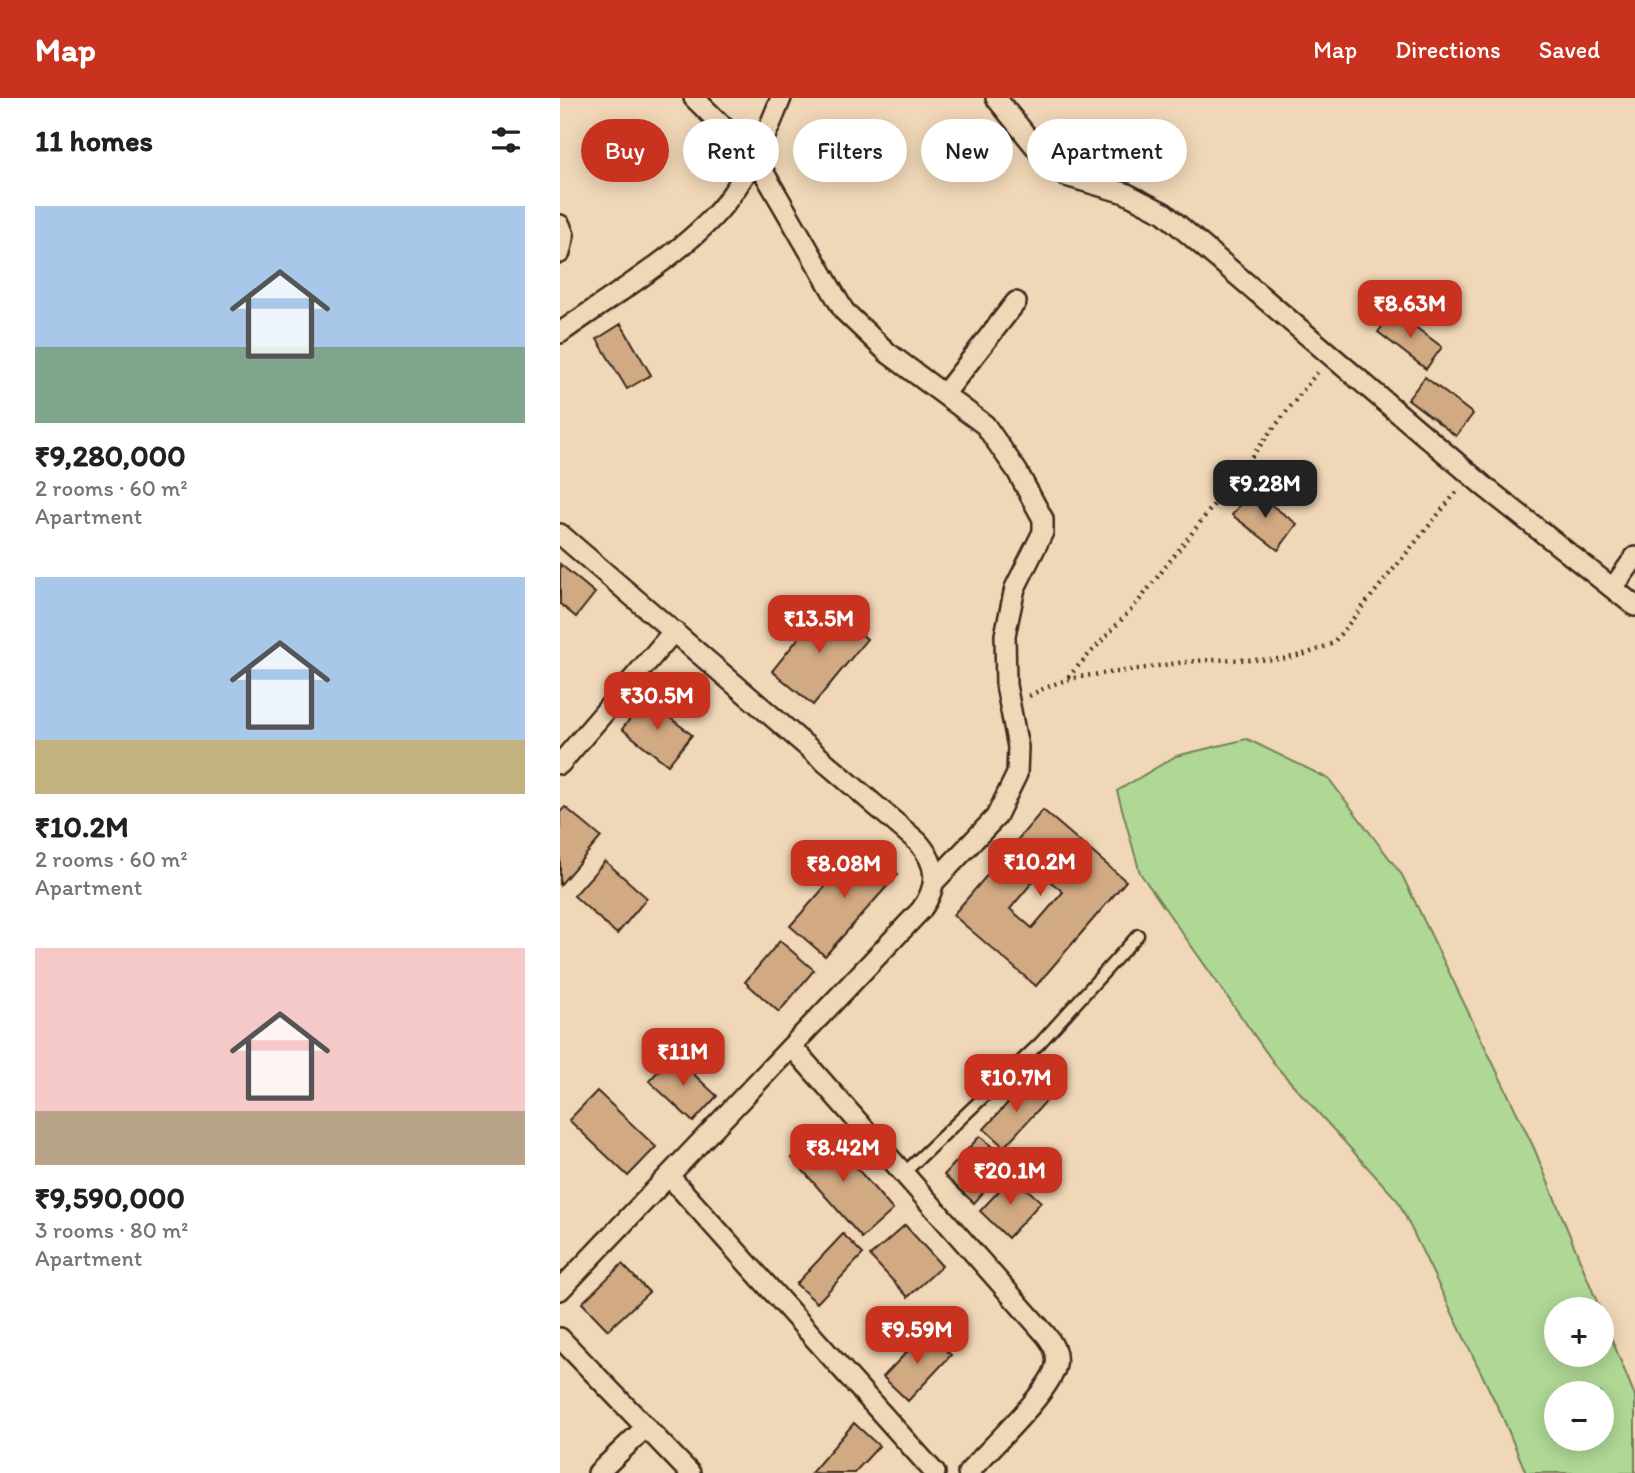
<!DOCTYPE html>
<meta charset="utf-8">
<style>
body{margin:0;font-family:Itim,sans-serif;background:#f2f2f2;color:#202124;height:100vh;display:flex;flex-direction:column;font-size:26px;white-space:nowrap}
*{box-sizing:border-box;margin:0}
p{font-size:23px;color:#757577}
.icon{flex:none;width:38px;height:38px;fill:none;stroke:currentColor;stroke-width:2;stroke-linecap:round;stroke-linejoin:round}
.map{position:relative;flex:1;overflow:hidden}
.drawer{display:flex;flex-direction:column;background:#fff;width:560px}
.drawer>*{flex:none}
.banner{position:absolute;left:21px;top:21px;width:665px;height:63px;display:flex;gap:14px}
.controls{position:absolute;left:984px;top:1199px;display:grid;gap:14px}
.controls a{display:grid;place-items:center;width:70px;height:70px;border-radius:50%;background:#fff;box-shadow:0 4px 18px #0003;font-size:35px}
.price{position:absolute;translate:-50% -60px;padding:0 16px;border-radius:14px;background:#c8321e;color:#fff;font-size:23px;line-height:46px;filter:drop-shadow(0 2px 4px #0008)}
.price::after{content:'';position:absolute;left:50%;top:42px;width:21px;height:16px;margin-left:-10px;background:inherit;clip-path:polygon(0 0,100% 0,50% 100%)}
.price.active{background:#222;color:#fff}
ul{padding:0;list-style:none}
li{display:grid;align-content:center;gap:14px;height:371px;padding:0 35px}
li span{display:grid;place-items:center;height:217px;border-radius:0px;color:#555}
li>.icon{margin-inline-start:auto}
span .icon{width:126px;height:126px;fill:#fffc;stroke-width:1}
li b{font-size:30px}
h2{display:flex;justify-content:space-between;align-items:center;height:84px;padding:0 35px;font-size:30px}
.pill{padding:0 24px;border-radius:32px;background:#fff;box-shadow:0 4px 18px #0003;font-size:24px;line-height:63px}
.pill.active{background:#c8321e;color:#fff}
header{display:flex;align-items:center;gap:42px;box-sizing:border-box;height:98px;padding:0 35px;background:#c8321e;color:#fff}
header strong{font-size:33px}
nav{display:flex;gap:38px;margin-inline-start:auto;font-size:24px}
main{display:flex;flex:1;min-height:0}
.map>svg:first-child{display:block}
</style>
<header>
<strong>Map</strong>
<nav><a>Map</a><a>Directions</a><a>Saved</a></nav>
</header>
<main>
<section class="drawer">
<h2>11 homes<svg class="icon" aria-label="filters" viewBox="0 0 24 24"><path d="M4 7h16M4 17h16"/><circle cx="9" cy="7" r="2"/><circle cx="15" cy="17" r="2"/></svg></h2>
<ul>
<li><span style="background:linear-gradient(#a9c7e8 65%,#7fa58c 0)"><svg class="icon" aria-label="home" viewBox="0 0 24 24"><path d="M3 11l9-7 9 7M6 9v11h12V9"/></svg></span><div><b>₹9,280,000</b><p>2 rooms · 60 m²</p><p>Apartment</p></div></li>
<li><span style="background:linear-gradient(#a9c7e8 75%,#c2b280 0)"><svg class="icon" aria-label="home" viewBox="0 0 24 24"><path d="M3 11l9-7 9 7M6 9v11h12V9"/></svg></span><div><b>₹10.2M</b><p>2 rooms · 60 m²</p><p>Apartment</p></div></li>
<li><span style="background:linear-gradient(#f6c9c9 75%,#b9a48a 0)"><svg class="icon" aria-label="home" viewBox="0 0 24 24"><path d="M3 11l9-7 9 7M6 9v11h12V9"/></svg></span><div><b>₹9,590,000</b><p>3 rooms · 80 m²</p><p>Apartment</p></div></li>
</ul>
</section>
<div class="map">
<svg width="1075" height="1375" viewBox="0 0 1075 1375">
<rect width="100%" height="100%" fill="#f0d7b7"/>
<filter id="ink" filterUnits="userSpaceOnUse"><feTurbulence type="fractalNoise" baseFrequency=".0143" numOctaves="2"/><feDisplacementMap in="SourceGraphic" scale="14" xChannelSelector="R" yChannelSelector="G"/><feConvolveMatrix kernelMatrix="1 2 1 2 8 2 1 2 1" color-interpolation-filters="sRGB"/></filter>
<g filter="url(#ink)">
<!-- green -->
<path fill="#afd895" stroke="#75815a" stroke-width="2" fill-rule="evenodd" d="M687,641L769,681L842,777L974,1050L1040,1211H996V1256H1041V1215L1075,1298V1375H966L943,1320L838,1103L716,968L580,775L557,693L616,658ZM996,1295H1041V1340H996Z"/>
<!-- building -->
<path fill="#d1a982" stroke="#3b2a1e" stroke-width="2" fill-rule="evenodd" d="M834,213L882,249L866,271L818,234Z
M61,226L91,277L67,291L37,241Z
M865,279L913,316L896,338L848,301Z
M691,392L737,426L718,452L672,417Z
M0,466L35,495L16,519L0,506Z
M265,507L307,541L253,607L212,573Z
M86,601L132,637L108,667L62,631Z
M5,709L41,739L0,787V714Z
M483,712L566,783L476,888L393,817ZM480,775L503,794L472,830L450,811Z
M303,746L338,776L265,858L230,828Z
M45,763L87,800L57,836L14,798Z
M220,843L254,872L219,914L185,884Z
M113,957L157,998L133,1024L89,983Z
M467,984L487,1002L444,1049L424,1031Z
M37,993L96,1049L68,1078L9,1022Z
M264,1032L333,1112L302,1140L232,1060Z
M420,1038L450,1065L414,1105L384,1077Z
M453,1078L481,1104L448,1140L420,1113Z
M345,1127L382,1168L348,1199L310,1158Z
M283,1136L303,1156L257,1205L236,1186Z
M62,1166L89,1194L48,1232L22,1205Z
M366,1234L391,1257L348,1303L323,1279Z
M294,1325L319,1348L294,1375H251Z"/>
<g fill="none" stroke-linecap="round" stroke-linejoin="round">
<defs>
<path id="service" d="M344,1075L480,945L578,837"/>
<path id="minor" d="M134,0L196,61L284,213L328,255L425,327L457,373L483,421V434L455,490L445,537L446,587L458,649L457,676L436,719L375,783
M436,0L491,68L506,78L565,95L604,115L925,389L1075,508
M0,127L4,137L0,155
M0,235C51,198 132,151 169,100C192,69 207,36 221,0
M385,295L456,204
M0,436L358,744C378,767 379,787 361,812L0,1192
M1053,490L1075,459
M0,666L114,533
M233,950L486,1237C493,1246 498,1255 496,1267C492,1292 427,1353 408,1375
M110,1079L375,1375
M0,1240L130,1375
M38,1375L86,1329"/>
</defs>
<!-- service casing -->
<use href="#service" stroke="#3b2a1e" stroke-width="15"/>
<!-- minor casing -->
<use href="#minor" stroke="#3b2a1e" stroke-width="24"/>
<!-- path -->
<path stroke="#3b2a1e" stroke-width="4.5" stroke-dasharray="2 5" stroke-linecap="butt" d="M508,579L578,504L759,272
M469,598C509,576 529,578 572,572C599,568 625,563 652,562C703,560 724,568 773,545L899,391"/>
<!-- service -->
<use href="#service" stroke="#f0d7b7" stroke-width="10"/>
<!-- minor -->
<use href="#minor" stroke="#f0d7b7" stroke-width="19"/>
</g>
</g>
</svg>
<div class="controls">
<a>+</a>
<a>−</a>
</div>
<b class="price" style="left:850px;top:242px">₹8.63M</b>
<b class="price active" style="left:705px;top:422px">₹9.28M</b>
<b class="price" style="left:259px;top:557px">₹13.5M</b>
<b class="price" style="left:97px;top:634px">₹30.5M</b>
<b class="price" style="left:480px;top:800px">₹10.2M</b>
<b class="price" style="left:284px;top:802px">₹8.08M</b>
<b class="price" style="left:123px;top:990px">₹11M</b>
<b class="price" style="left:456px;top:1016px">₹10.7M</b>
<b class="price" style="left:283px;top:1086px">₹8.42M</b>
<b class="price" style="left:450px;top:1109px">₹20.1M</b>
<b class="price" style="left:357px;top:1268px">₹9.59M</b>
<div class="banner">
<a class="pill active">Buy</a>
<a class="pill">Rent</a>
<a class="pill">Filters</a>
<a class="pill">New</a>
<a class="pill">Apartment</a>
</div>
</div>
</main>
